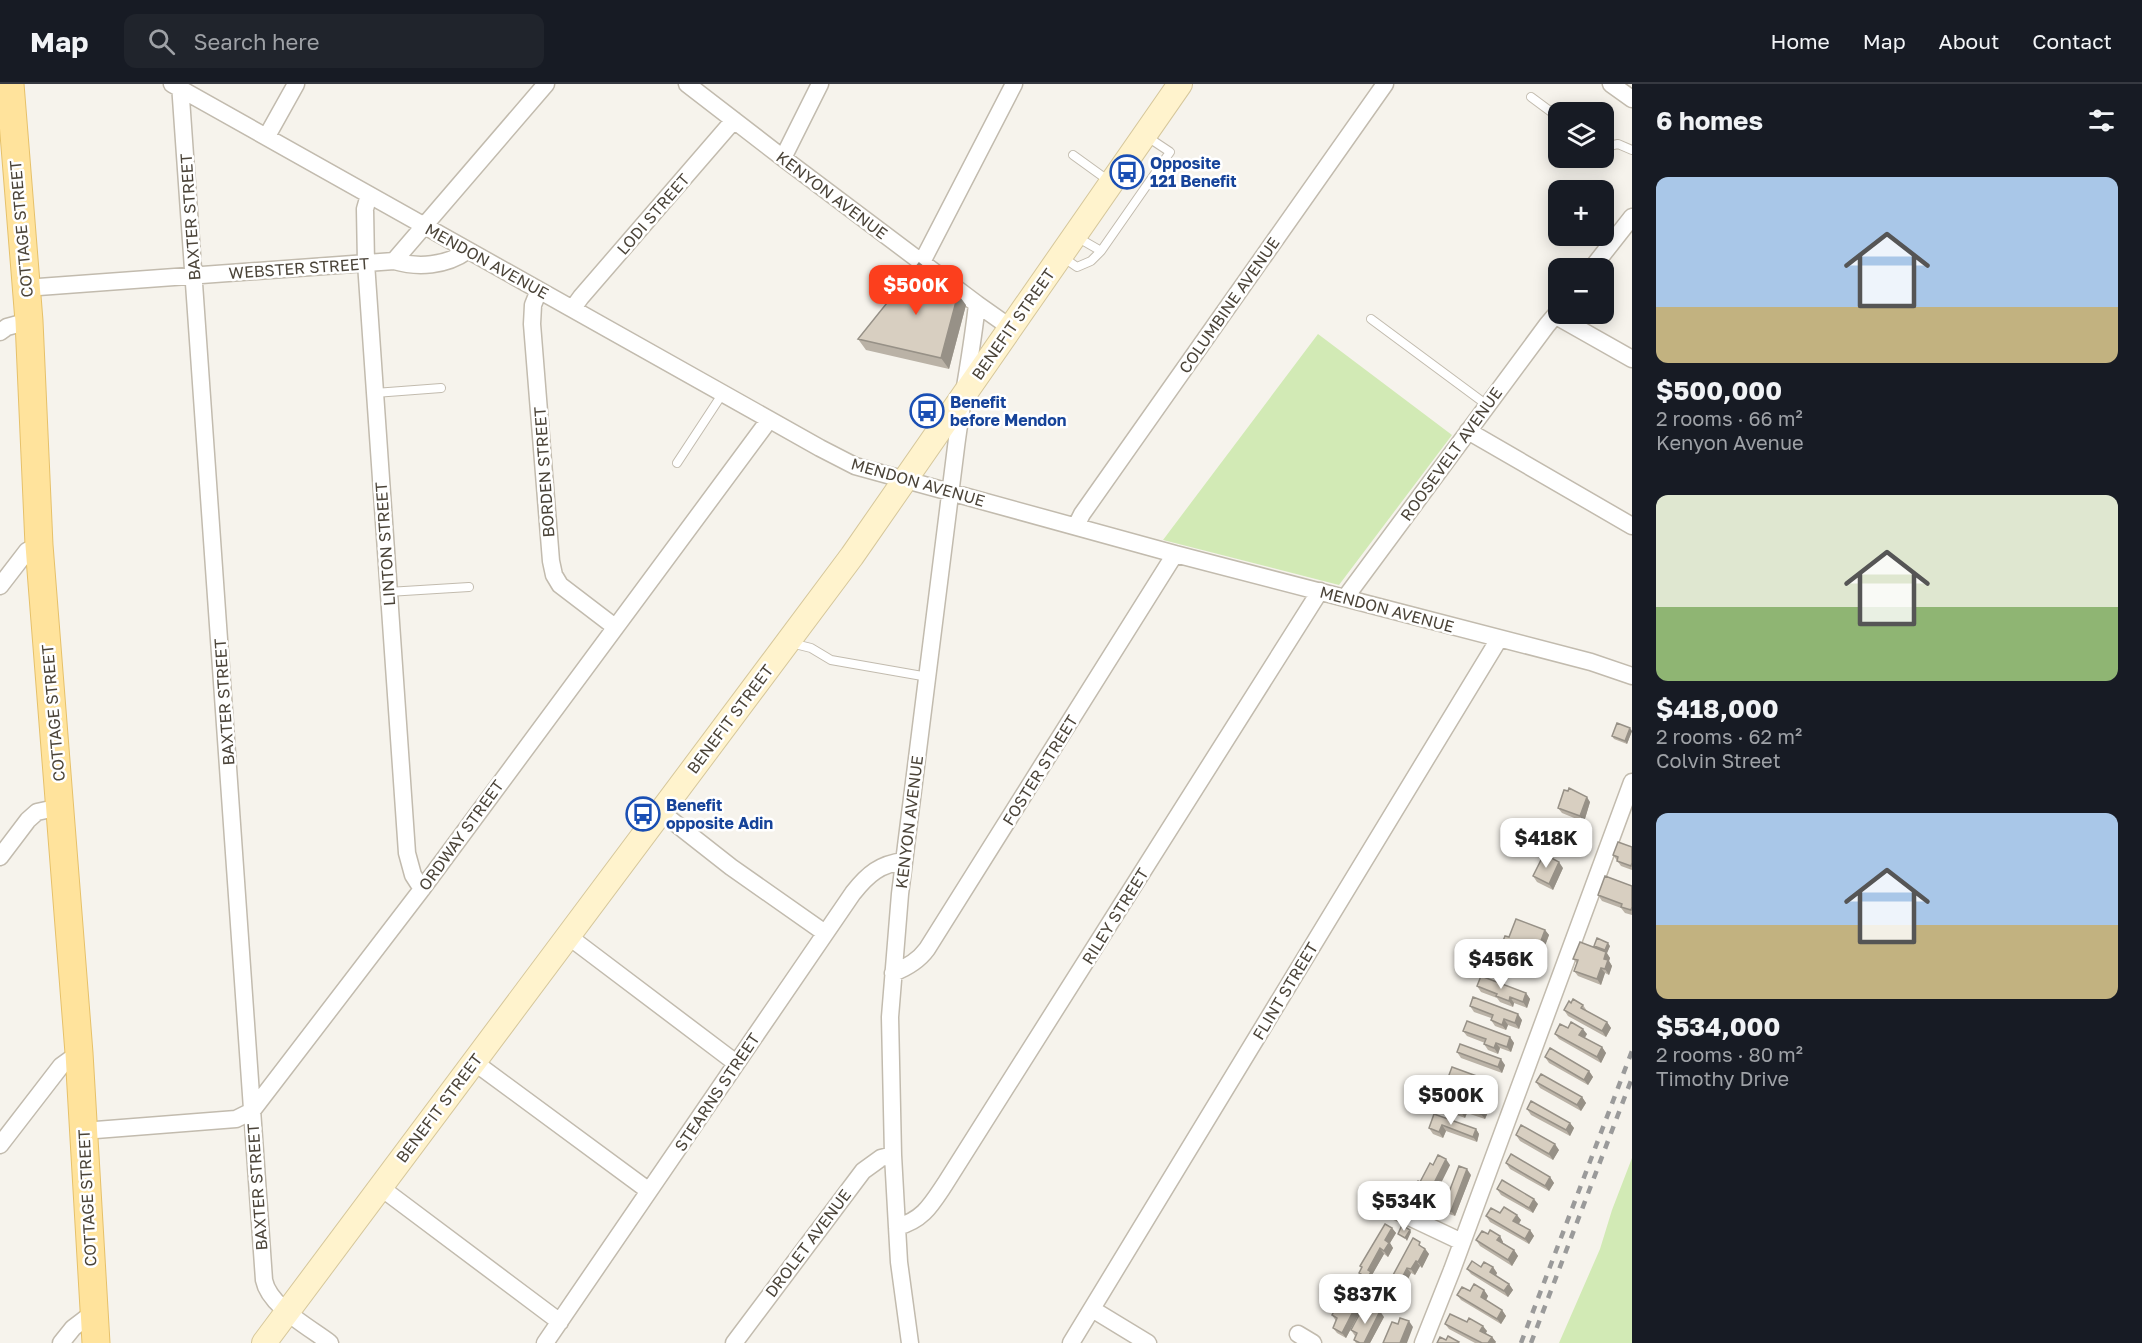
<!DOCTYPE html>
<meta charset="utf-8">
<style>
body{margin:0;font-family:"Golos Text",sans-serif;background:#20242c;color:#f1f3f6;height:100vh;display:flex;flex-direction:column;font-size:22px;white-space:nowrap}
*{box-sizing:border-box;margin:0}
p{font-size:20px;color:#9ea1a6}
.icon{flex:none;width:33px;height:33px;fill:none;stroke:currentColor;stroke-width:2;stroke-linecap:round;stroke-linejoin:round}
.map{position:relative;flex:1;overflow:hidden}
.panel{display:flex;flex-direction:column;background:#171b24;width:510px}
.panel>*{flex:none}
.fabs{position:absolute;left:1548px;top:18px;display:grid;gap:12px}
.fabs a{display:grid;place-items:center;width:66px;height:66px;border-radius:12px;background:#171b24;box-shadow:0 3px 15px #0003;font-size:30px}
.price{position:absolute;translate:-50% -51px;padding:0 14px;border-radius:12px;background:#fff;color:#222;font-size:20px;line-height:39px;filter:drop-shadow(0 2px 3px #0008)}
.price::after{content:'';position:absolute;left:50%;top:36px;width:18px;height:14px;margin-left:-9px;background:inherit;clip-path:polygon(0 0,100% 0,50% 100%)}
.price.selected{background:#fc3f1d;color:#fff}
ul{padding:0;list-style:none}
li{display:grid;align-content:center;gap:12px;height:318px;padding:0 24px}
li span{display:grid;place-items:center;height:186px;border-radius:12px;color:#555}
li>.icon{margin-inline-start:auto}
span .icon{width:108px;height:108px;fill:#fffc;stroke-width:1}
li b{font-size:26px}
h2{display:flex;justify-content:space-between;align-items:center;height:72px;padding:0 24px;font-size:26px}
header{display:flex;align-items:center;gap:36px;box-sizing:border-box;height:84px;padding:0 30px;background:#171b24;border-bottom:2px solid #363941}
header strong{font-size:28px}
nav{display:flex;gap:33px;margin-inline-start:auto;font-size:21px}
.search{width:420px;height:54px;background:#20242c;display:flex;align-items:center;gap:15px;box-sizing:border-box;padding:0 21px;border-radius:12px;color:#9ea1a6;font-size:22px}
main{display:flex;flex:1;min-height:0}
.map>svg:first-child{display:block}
</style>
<header>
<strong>Map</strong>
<div class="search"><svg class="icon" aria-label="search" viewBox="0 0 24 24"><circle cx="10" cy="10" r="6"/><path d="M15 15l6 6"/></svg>Search here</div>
<nav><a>Home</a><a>Map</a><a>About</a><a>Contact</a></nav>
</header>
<main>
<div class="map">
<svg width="1632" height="1259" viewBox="0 0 1632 1259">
<rect width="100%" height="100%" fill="#f6f3ec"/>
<!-- green -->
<path fill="#d2eab5" d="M1318,250L1452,351L1339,501L1163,456Z
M1632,1074V1259H1559L1600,1165L1612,1126Z"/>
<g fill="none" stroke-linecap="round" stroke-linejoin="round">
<defs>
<path id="lane" d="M1531,13L1558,33
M1604,63L1618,60L1632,66
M1073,71L1109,97
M1075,152L1101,167L1170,68L1146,52
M1061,172L1077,183L1091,177L1101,167
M1371,235L1487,321
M375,309L441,304
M677,379L723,309
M388,508L469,503
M791,559L811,564L831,576L928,593"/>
<path id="street" d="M172,0L820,364L855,382L1175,470L1591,578L1632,592
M180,0L264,1196C269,1222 309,1243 330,1259
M687,0L783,74L977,220L1011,244
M1611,0L1632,15
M267,52L296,0
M783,74L820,0
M369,111L365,125L366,179L407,769L413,791L422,805
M394,177L546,0
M922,178L1014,0
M1592,184L1632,133
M25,204L394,177C418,184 446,182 467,167
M539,206L533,221L532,240L551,477L554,491L560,501L615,543
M573,224L581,213L734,36
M1556,232L1632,275
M0,248L7,243L29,237
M1468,347L1632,442
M1076,442L1082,430L1385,0
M0,502L27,467L39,461
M1345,514L1547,241L1558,228
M661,728L731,783L825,849
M0,773L28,736L37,728L60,723
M568,852L736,979
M893,889C906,884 919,876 927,865L1175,470
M474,978L649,1107
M83,1047L236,1035L252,1027L422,805L769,336
M0,1061L61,982L79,969
M380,1103L560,1238
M1369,1114L1462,1158
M897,1143C923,1136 931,1121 945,1100L1320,507
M1092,1225L1148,1259
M1298,1250L1313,1259
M61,1259L73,1244L94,1228
M545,1259L853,809C868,790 880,780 904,777
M734,1259L863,1087L881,1074L893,1071
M910,1259L899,1178L897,1143L893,1071L890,933L900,810L956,363C962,315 972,268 977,220
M1071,1259L1499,555
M1423,1259L1452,1186L1632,698"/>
<path id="secondary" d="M264,1259L852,472L1180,0"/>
<path id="primary" d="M10,0L29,237L39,461L79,969L96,1259"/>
</defs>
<!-- lane casing -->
<use href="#lane" stroke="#c2bbae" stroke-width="10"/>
<!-- street casing -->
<use href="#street" stroke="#c2bbae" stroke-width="19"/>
<!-- secondary casing -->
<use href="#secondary" stroke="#d6c79b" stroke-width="26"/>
<!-- primary casing -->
<use href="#primary" stroke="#e6c16a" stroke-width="29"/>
<!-- lane -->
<use href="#lane" stroke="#fff" stroke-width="8"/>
<!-- street -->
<use href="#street" stroke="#fff" stroke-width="16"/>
<!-- secondary -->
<use href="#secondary" stroke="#fff3cd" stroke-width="24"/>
<!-- primary -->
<use href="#primary" stroke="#ffe39c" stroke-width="27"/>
<!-- rail -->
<path stroke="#9a9a9a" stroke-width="4.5" stroke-dasharray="8 8" stroke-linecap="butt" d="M1521,1259L1632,967
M1531,1259L1632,994"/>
</g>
<!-- wall -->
<path fill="#bab2a6" d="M966,221L949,285L866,266L858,255Z
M1632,647L1627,660L1614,655L1612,652Z
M1568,707L1590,718L1584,738L1562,729L1558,724Z
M1632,763V786L1621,782L1613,771Z
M1563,784L1553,806L1537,798L1533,792Z
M1632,802V831L1625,829L1621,824L1602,817L1598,811Z
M1545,846L1549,851L1540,875L1507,863L1503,857Z
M1594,862H1610L1607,869L1610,874L1609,877L1612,882L1609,891L1605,889L1601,901L1578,892L1574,887L1577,879L1573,875L1595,864Z
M1477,902L1526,909L1530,915L1527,924L1514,919L1513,923L1500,918L1497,914L1481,908Z
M1571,919L1583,921L1587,927L1607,938L1611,944L1606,953L1568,932L1564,926Z
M1470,922L1522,936L1519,945L1508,941L1506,946L1495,942L1491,936V934L1474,928Z
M1568,944L1587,950L1585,954L1602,963L1606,969L1601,979L1559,955L1555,950Z
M1463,947L1510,953L1514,959L1511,968L1500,964L1498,970L1488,966L1484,960L1485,959L1467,952Z
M1457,968L1505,981L1502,989L1461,974Z
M1545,973L1589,987L1593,993L1588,1001L1549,979Z
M1449,991L1497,1004L1494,1011L1486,1008L1483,1016L1468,1010L1464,1004L1465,1001L1453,997Z
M1536,998L1582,1013L1586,1019L1581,1027L1540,1004Z
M1439,1013L1484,1023L1488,1028L1485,1035L1467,1029L1465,1034L1451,1029L1447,1023L1448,1021L1443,1019Z
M1527,1025L1570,1039L1574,1044L1570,1052L1531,1031Z
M1434,1030L1476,1045L1479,1050L1477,1058L1446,1047L1443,1054L1433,1050L1429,1044Z
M1516,1051L1559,1066L1553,1076L1520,1057Z
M1506,1079L1550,1093L1554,1099L1549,1107L1510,1085Z
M1433,1081H1450L1430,1121L1416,1114L1412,1108Z
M1471,1091L1455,1132L1446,1129L1443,1124Z
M1497,1105L1538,1120L1533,1129L1501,1111Z
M1500,1129L1521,1136L1519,1140L1530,1146L1534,1152L1529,1160L1490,1138L1486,1132Z
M1392,1144L1396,1149L1390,1159L1393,1164L1388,1173L1384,1170L1372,1191L1375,1194L1371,1199L1363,1194L1359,1189L1361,1184L1360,1182Z
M1488,1150L1500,1152L1503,1158V1159L1514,1166L1518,1172L1512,1182L1480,1162L1476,1156Z
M1424,1163L1429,1170L1422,1184L1420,1182L1415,1191L1411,1189L1404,1203L1395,1199L1392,1193Z
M1481,1183H1493L1497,1189L1496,1192L1509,1200L1513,1206L1508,1213L1471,1190L1467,1185Z
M1484,1206L1488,1212L1486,1216L1502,1226L1506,1232L1501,1240L1461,1216L1457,1211L1470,1207Z
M1365,1218L1346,1254L1337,1249L1333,1244L1336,1237L1332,1231L1345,1222Z
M1366,1232L1384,1233L1370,1259H1356L1354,1256L1355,1252L1351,1246Z
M1467,1238L1487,1247L1486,1249L1492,1253L1496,1258L1495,1259H1475L1449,1245L1445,1240Z"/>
<!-- shaded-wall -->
<path fill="#979187" d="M958,210L966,221L949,285L941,274Z
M1630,644L1632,647L1627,660L1625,657Z
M1587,713L1590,718L1584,738L1580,732Z
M1559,778L1563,784L1553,806L1549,800Z
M1545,846L1549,851L1540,875L1536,870Z
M1608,859L1610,862L1607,869L1605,866Z
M1606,868L1610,874L1609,877L1612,882L1609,891L1605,885L1604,875Z
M1601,884L1605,889L1601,901L1597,895Z
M1526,909L1530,915L1527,924L1523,918Z
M1510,913L1514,919L1513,923L1509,917Z
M1518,930L1522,936L1519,945L1515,939Z
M1504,935L1508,941L1506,946L1502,941Z
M1607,938L1611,944L1606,953L1602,947Z
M1583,945L1587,950L1583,956L1579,951Z
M1510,953L1514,959L1511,968L1507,963Z
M1496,959L1500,964L1498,970L1494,964Z
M1602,963L1606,969L1601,979L1597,973Z
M1501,975L1505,981L1502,989L1498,983Z
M1589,987L1593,993L1588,1001L1584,996Z
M1493,998L1497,1004L1494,1011L1490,1006Z
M1482,1003L1486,1008L1483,1016L1479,1010Z
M1582,1013L1586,1019L1581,1027L1577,1021Z
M1463,1023L1467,1029L1465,1034L1461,1028Z
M1484,1023L1488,1028L1485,1035L1481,1030Z
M1570,1039L1574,1044L1570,1052L1566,1046Z
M1442,1041L1446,1047L1443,1054L1439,1048Z
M1476,1045L1479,1050L1477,1058L1473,1053Z
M1555,1060L1559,1066L1553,1076L1549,1070Z
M1446,1075L1450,1081L1430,1121L1426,1115Z
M1467,1085L1471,1091L1455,1132L1451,1127Z
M1550,1093L1554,1099L1549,1107L1545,1102Z
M1534,1115L1538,1120L1533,1129L1529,1124Z
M1517,1131L1521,1136L1517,1142L1513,1137Z
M1392,1144L1396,1149L1390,1159L1393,1164L1388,1173L1384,1167L1385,1156Z
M1410,1146L1411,1148L1407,1157L1405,1154Z
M1530,1146L1534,1152L1529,1160L1525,1155Z
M1500,1152L1503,1158L1501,1161L1497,1156Z
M1380,1164L1384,1170L1372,1191L1375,1194L1371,1199L1367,1194L1368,1186Z
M1425,1165L1429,1170L1422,1184L1418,1178Z
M1514,1166L1518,1172L1512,1182L1508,1176Z
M1416,1177L1420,1182L1415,1191L1411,1185Z
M1493,1183L1497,1189L1494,1194L1490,1188Z
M1407,1184L1411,1189L1404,1203L1400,1198Z
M1509,1200L1513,1206L1508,1213L1504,1207Z
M1484,1206L1488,1212L1485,1218L1481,1213Z
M1361,1212L1365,1218L1346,1254L1342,1249Z
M1502,1226L1506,1232L1501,1240L1497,1235Z
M1380,1227L1384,1233L1370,1259H1364Z
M1409,1237L1413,1243L1407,1259H1400Z
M1483,1242L1487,1247L1484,1252L1480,1247Z
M1492,1253L1496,1258L1495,1259H1488Z"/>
<!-- building -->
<path fill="#d8cfc1" stroke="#979187" stroke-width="1.5" d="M919,179L958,210L941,274L858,255Z
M1617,639L1630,644L1625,657L1612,652Z
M1569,704L1587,713L1580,732L1558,724L1564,706L1568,707Z
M1618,758L1632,763V779L1631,782L1617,777L1618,773L1613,771Z
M1544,770L1559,778L1549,800L1533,792Z
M1605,792L1632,802V823L1631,826L1621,823L1622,820L1598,811Z
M1516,835L1545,846L1536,870L1503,857L1505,852L1509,853Z
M1597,854L1608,859L1605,866L1594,862Z
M1580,858L1606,868L1604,875L1608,876L1605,885L1601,884L1597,895L1574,887L1578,876L1573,875Z
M1481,892L1526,909L1523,918L1510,913L1509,917L1496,912L1497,910L1477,902Z
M1473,913L1518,930L1515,939L1504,935L1502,941L1491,936L1493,931L1470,922Z
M1573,915L1583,921L1581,924L1607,938L1602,947L1564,926L1569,917L1571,919Z
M1467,937L1510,953L1507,963L1496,959L1494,964L1484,960L1486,955L1463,947Z
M1571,938L1583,945L1579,951L1602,963L1597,973L1555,950L1560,940L1568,944Z
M1460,960L1501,975L1498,983L1457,968Z
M1550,964L1589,987L1584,996L1545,973Z
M1452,983L1493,998L1490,1006L1482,1003L1479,1010L1464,1004L1466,997L1449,991Z
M1541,990L1582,1013L1577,1021L1536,998Z
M1442,1006L1484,1023L1481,1030L1463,1023L1461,1028L1447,1023L1449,1018L1439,1013Z
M1531,1017L1570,1039L1566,1046L1527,1025Z
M1434,1030L1476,1045L1473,1053L1442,1041L1439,1048L1429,1044Z
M1521,1041L1555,1060L1549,1070L1516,1051Z
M1511,1070L1550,1093L1545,1102L1506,1079Z
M1438,1071L1446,1075L1426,1115L1412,1108L1418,1097L1420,1098L1430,1079L1433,1081Z
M1459,1082L1467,1085L1451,1127L1443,1124Z
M1502,1096L1534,1115L1529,1124L1497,1105Z
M1504,1123L1517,1131L1513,1137L1530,1146L1525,1155L1486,1132L1491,1124L1500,1129Z
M1385,1140L1392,1144L1385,1156L1389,1159L1384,1167L1380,1164L1368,1186L1371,1188L1367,1194L1359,1189L1362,1183L1360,1182Z
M1402,1141L1410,1146L1405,1154L1398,1150Z
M1490,1146L1500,1152L1497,1156L1514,1166L1508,1176L1476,1156L1482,1147L1488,1150Z
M1413,1154L1420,1158L1419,1161L1425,1165L1418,1178L1416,1177L1411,1185L1407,1184L1400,1198L1392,1193Z
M1472,1177L1481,1183L1484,1178L1493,1183L1490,1188L1509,1200L1504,1207L1467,1185Z
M1474,1200L1484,1206L1481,1213L1502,1226L1497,1235L1457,1211L1462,1203L1470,1207Z
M1352,1207L1361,1212L1342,1249L1333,1244L1337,1234L1332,1231L1339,1218L1345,1222Z
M1371,1222L1380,1227L1364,1259H1360L1354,1256L1357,1249L1351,1246L1360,1229L1366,1232Z
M1450,1230L1467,1238L1469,1234L1483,1242L1480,1247L1492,1253L1488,1259H1482L1445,1240Z
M1400,1234L1409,1237L1400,1259H1383L1392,1238L1398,1240Z
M1448,1252L1459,1258L1458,1259H1437L1440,1253L1446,1256Z"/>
<!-- icons -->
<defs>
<symbol id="bus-ring" viewBox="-11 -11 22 22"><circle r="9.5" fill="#fff" stroke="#1a4fb4" stroke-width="1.5"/><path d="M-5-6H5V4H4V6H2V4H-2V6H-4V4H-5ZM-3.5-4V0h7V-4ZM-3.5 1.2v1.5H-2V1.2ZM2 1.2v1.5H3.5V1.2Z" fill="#1a4fb4"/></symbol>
</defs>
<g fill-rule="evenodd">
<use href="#bus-ring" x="1108" y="69" width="38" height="38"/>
<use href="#bus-ring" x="908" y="308" width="38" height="38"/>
<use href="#bus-ring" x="624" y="711" width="38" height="38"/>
</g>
<g text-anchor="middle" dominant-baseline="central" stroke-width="5" stroke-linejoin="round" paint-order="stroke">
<!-- transit labels -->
<g font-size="16" font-weight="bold" fill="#164399" stroke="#fff" text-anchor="start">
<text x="1150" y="79">Opposite<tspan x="1150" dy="18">121 Benefit</tspan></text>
<text x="950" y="318">Benefit<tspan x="950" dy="18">before Mendon</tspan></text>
<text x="666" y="721">Benefit<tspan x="666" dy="18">opposite Adin</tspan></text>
</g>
<!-- street labels -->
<g font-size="16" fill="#4b4439" stroke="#fff">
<text transform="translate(832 111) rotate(37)">KENYON AVENUE</text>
<text transform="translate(653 130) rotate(-49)">LODI STREET</text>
<text transform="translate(190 133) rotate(-94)">BAXTER STREET</text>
<text transform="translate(21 145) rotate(-95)">COTTAGE STREET</text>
<text transform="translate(487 177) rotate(29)">MENDON AVENUE</text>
<text transform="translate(299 184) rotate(-4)">WEBSTER STREET</text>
<text transform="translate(1229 221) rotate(-55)">COLUMBINE AVENUE</text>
<text transform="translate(1013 240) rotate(-55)">BENEFIT STREET</text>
<text transform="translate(1451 370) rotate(-54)">ROOSEVELT AVENUE</text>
<text transform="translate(544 388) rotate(-94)">BORDEN STREET</text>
<text transform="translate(918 398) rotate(16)">MENDON AVENUE</text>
<text transform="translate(385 460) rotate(-94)">LINTON STREET</text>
<text transform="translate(1387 525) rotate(15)">MENDON AVENUE</text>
<text transform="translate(224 618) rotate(-94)">BAXTER STREET</text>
<text transform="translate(53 629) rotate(-95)">COTTAGE STREET</text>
<text transform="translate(730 635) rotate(-53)">BENEFIT STREET</text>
<text transform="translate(1040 686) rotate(-58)">FOSTER STREET</text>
<text transform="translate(909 738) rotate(-83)">KENYON AVENUE</text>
<text transform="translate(461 751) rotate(-54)">ORDWAY STREET</text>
<text transform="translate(1115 832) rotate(-58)">RILEY STREET</text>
<text transform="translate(1285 907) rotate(-59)">FLINT STREET</text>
<text transform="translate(717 1008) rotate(-56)">STEARNS STREET</text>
<text transform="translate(439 1024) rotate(-53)">BENEFIT STREET</text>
<text transform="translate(257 1103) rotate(-94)">BAXTER STREET</text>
<text transform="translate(87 1114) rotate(-93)">COTTAGE STREET</text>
<text transform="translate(808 1159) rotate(-53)">DROLET AVENUE</text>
</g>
</g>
</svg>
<div class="fabs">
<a><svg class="icon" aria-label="layers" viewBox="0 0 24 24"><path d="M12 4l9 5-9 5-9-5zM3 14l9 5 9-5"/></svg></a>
<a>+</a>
<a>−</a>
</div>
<b class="price selected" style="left:916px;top:232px">$500K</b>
<b class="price" style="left:1546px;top:785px">$418K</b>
<b class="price" style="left:1501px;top:906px">$456K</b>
<b class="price" style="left:1451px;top:1042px">$500K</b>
<b class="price" style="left:1404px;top:1148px">$534K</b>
<b class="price" style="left:1365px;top:1241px">$837K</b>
</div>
<section class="panel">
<h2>6 homes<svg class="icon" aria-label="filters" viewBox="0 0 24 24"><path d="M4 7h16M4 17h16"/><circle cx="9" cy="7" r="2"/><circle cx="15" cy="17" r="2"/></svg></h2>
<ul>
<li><span style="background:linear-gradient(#a9c7e8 70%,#c2b280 0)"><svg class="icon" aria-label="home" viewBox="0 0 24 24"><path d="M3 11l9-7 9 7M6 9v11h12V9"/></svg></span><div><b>$500,000</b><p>2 rooms · 66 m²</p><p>Kenyon Avenue</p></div></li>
<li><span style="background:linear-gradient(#dfe7d0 60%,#8fb573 0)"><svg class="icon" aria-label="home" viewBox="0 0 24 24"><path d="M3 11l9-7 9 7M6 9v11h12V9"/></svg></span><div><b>$418,000</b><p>2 rooms · 62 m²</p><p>Colvin Street</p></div></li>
<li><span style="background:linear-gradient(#a9c7e8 60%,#c2b280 0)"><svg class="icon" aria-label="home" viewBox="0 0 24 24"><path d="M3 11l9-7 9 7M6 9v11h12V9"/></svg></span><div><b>$534,000</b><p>2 rooms · 80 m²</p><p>Timothy Drive</p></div></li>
</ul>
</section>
</main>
